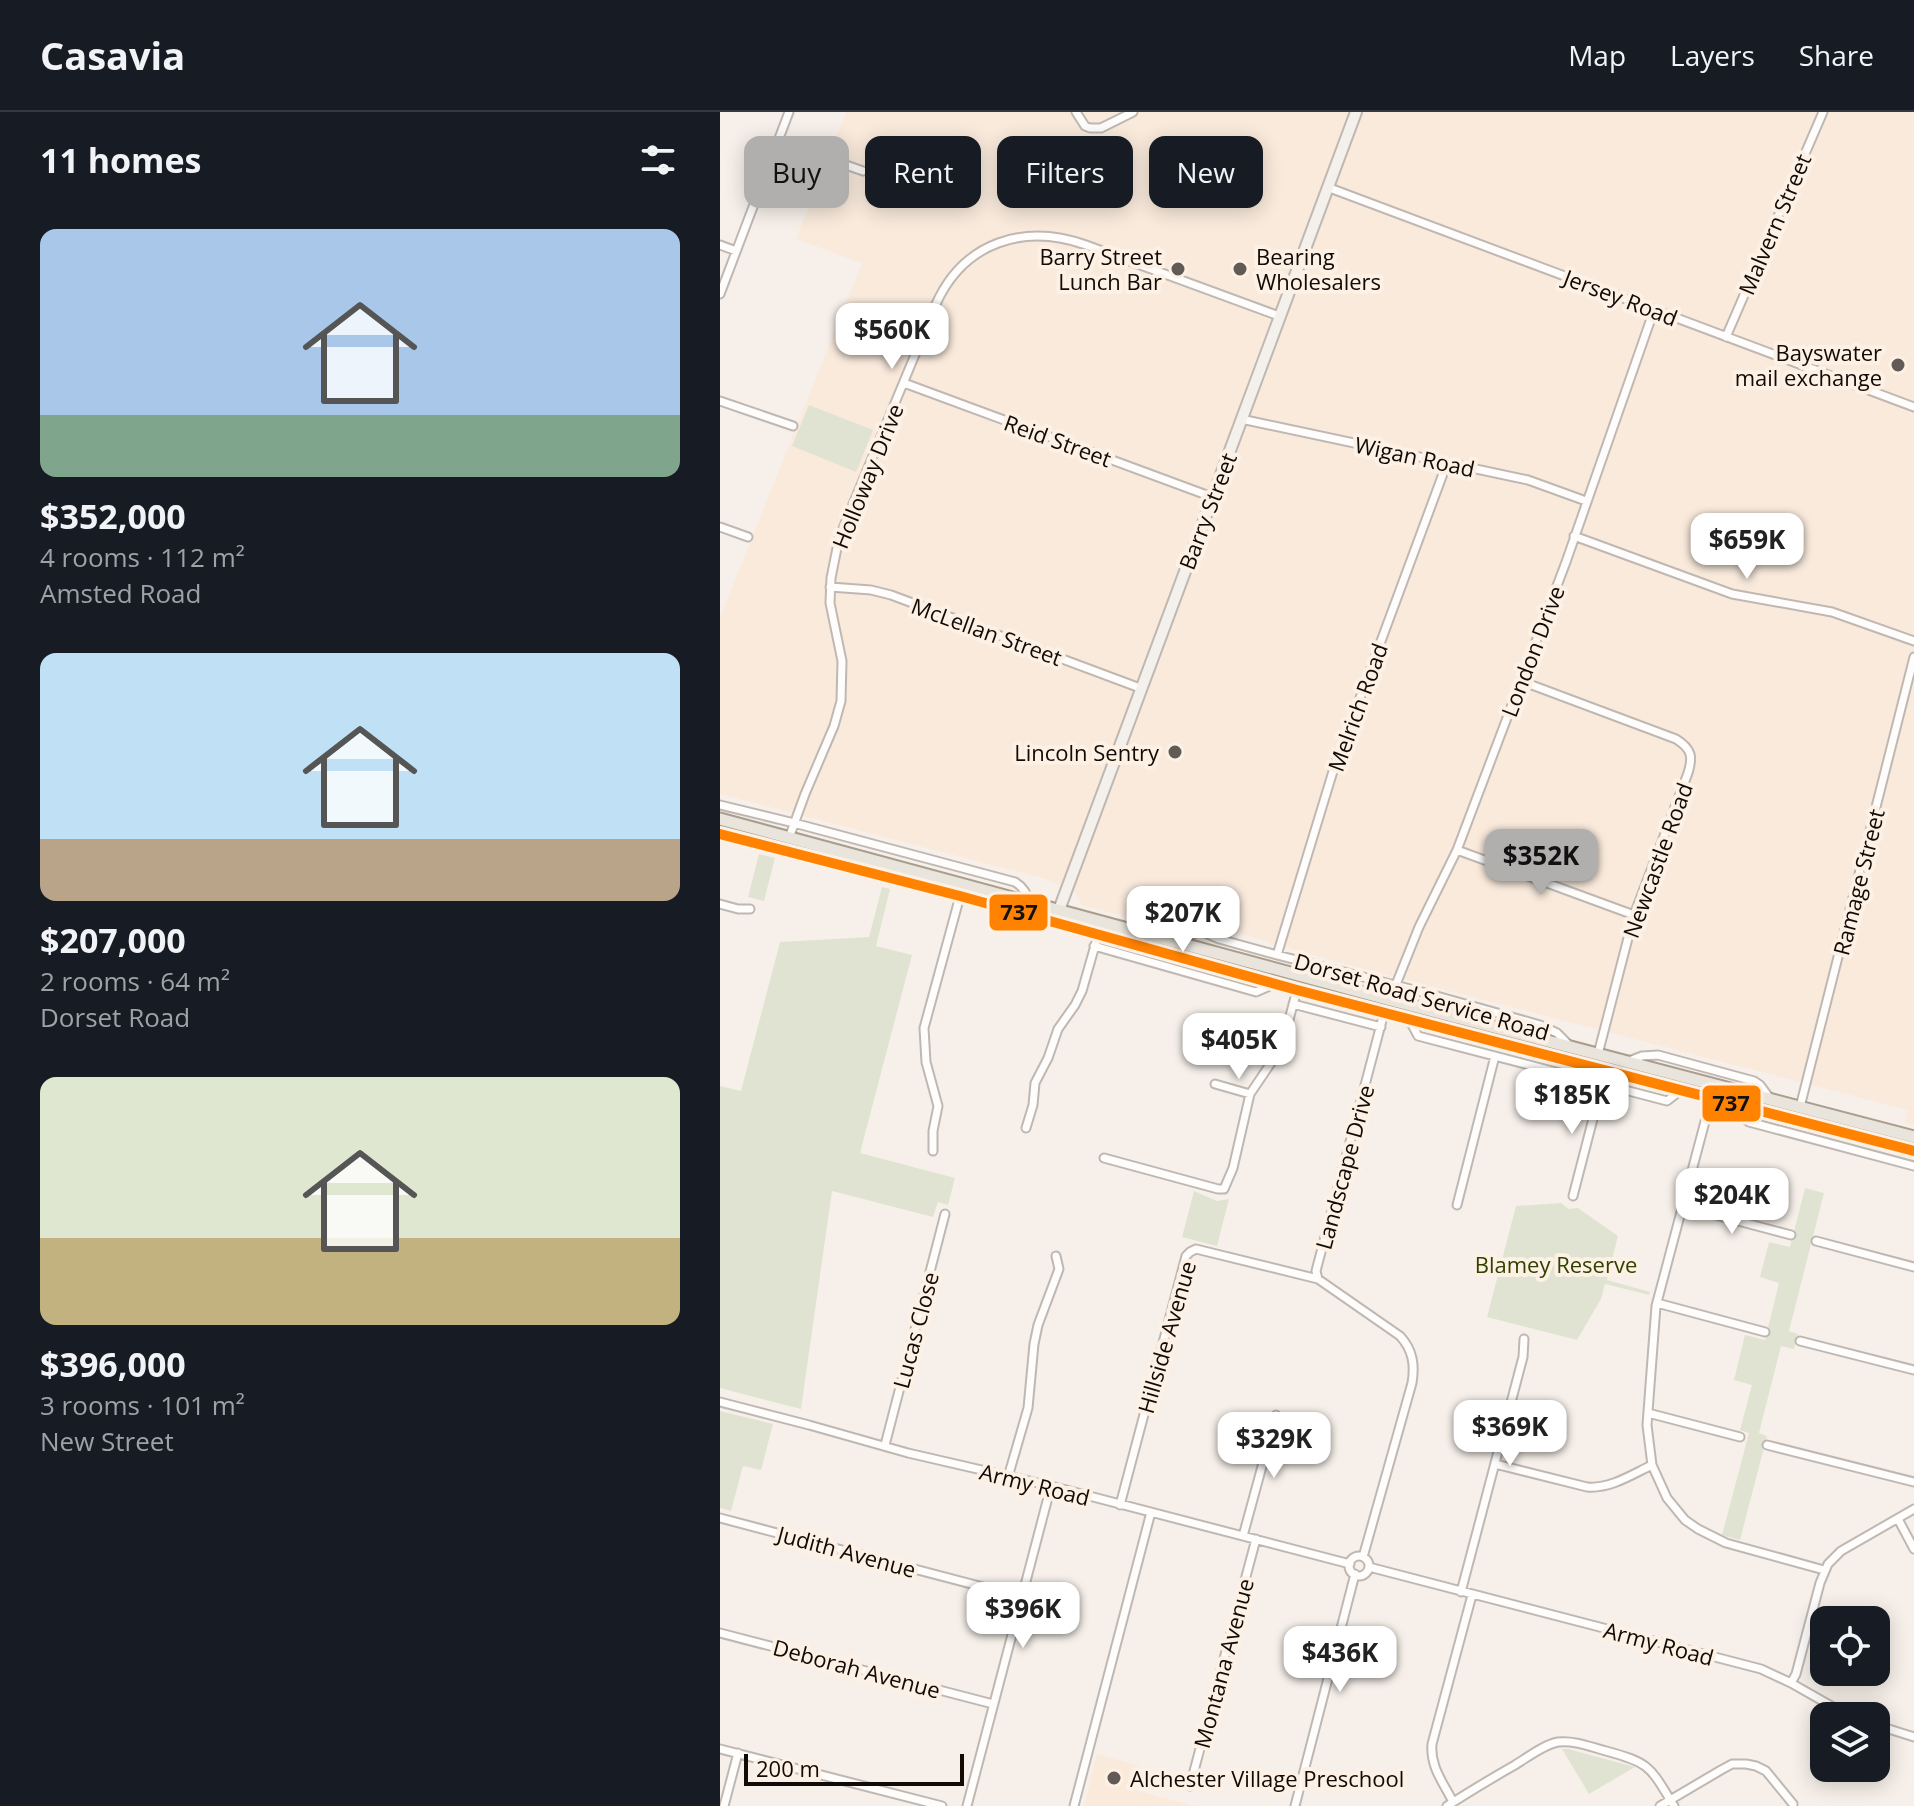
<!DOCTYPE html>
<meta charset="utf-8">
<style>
body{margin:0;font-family:"Open Sans",sans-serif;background:#20242c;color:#f1f3f6;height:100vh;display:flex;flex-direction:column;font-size:30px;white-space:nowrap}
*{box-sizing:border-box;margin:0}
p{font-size:26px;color:#9ea1a6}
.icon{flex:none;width:44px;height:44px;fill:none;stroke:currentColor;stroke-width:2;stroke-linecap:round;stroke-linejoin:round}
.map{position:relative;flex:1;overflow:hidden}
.sheet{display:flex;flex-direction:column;background:#171b24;width:720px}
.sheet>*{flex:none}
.hud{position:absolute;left:24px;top:24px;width:760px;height:72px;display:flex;gap:16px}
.buttons{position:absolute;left:1090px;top:1494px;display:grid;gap:16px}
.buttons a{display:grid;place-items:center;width:80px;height:80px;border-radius:16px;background:#171b24;box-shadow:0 4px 20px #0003;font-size:40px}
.scale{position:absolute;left:24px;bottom:20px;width:220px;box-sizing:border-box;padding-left:8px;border:4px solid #110a05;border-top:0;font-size:22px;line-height:28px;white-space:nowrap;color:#110a05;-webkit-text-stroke:6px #fdf0e4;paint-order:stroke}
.price{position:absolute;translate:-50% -68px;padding:0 18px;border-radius:16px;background:#fff;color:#222;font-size:26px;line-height:52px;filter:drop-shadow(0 2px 4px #0008)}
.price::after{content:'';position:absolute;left:50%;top:48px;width:24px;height:18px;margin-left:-12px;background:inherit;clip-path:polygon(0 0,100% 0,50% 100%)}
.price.on{background:#b1aeae;color:#111}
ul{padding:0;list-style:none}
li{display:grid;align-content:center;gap:16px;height:424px;padding:0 40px}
li span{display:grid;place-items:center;height:248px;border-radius:16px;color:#555}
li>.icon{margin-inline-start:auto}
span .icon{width:144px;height:144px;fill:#fffc;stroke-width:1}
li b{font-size:34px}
h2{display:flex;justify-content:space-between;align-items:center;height:96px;padding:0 40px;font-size:34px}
.pill{padding:0 28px;border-radius:16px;background:#171b24;box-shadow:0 4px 20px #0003;font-size:28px;line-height:72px}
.pill.on{background:#b1aeae;color:#111}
header{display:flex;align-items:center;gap:48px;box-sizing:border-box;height:112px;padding:0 40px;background:#171b24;border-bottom:2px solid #363941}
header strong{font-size:38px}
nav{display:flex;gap:44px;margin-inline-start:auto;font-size:28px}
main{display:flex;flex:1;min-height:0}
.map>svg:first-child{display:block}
</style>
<header>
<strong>Casavia</strong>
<nav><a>Map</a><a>Layers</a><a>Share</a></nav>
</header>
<main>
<section class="sheet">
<h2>11 homes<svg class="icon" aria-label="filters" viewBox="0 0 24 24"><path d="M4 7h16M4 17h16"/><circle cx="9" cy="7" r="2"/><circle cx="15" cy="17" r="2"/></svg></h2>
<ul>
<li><span style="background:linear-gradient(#a9c7e8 75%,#7fa58c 0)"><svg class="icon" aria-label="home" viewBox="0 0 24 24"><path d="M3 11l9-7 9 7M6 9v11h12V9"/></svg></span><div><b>$352,000</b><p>4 rooms · 112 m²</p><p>Amsted Road</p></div></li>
<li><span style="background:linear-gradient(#bfe0f5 75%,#b9a48a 0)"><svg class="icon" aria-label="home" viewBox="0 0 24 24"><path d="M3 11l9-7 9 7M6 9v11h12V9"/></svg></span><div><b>$207,000</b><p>2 rooms · 64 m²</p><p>Dorset Road</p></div></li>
<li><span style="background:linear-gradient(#dfe7d0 65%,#c2b280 0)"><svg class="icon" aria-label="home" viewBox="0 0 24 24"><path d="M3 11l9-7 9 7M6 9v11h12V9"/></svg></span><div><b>$396,000</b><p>3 rooms · 101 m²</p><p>New Street</p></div></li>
</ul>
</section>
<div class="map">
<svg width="1194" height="1694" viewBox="0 0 1194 1694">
<rect width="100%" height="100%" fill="#f7f0ea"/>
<!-- built -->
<path fill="#f9eadc" d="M126,0H1194V1013L1185,1011L1188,998L618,850L469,807L464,821L362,793L356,782L326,767L0,682V505L142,151L76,127Z
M377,1642L420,1654L415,1678L474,1694H364Z"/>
<!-- green -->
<path fill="#e1e3d2" d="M89,293L153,318L136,360L72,334Z
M39,742L55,746L44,789L28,785Z
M162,775L170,777L156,834L192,843L140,1041L235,1066L228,1093L218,1090L213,1105L112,1079L81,1297L0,1276V974L21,979L60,830L149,825Z
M1085,1076L1104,1081L1069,1219L1078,1222L1074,1237L1061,1234L1039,1321L1047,1324L1020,1428L1002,1423L1029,1321L1020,1318L1032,1273L1014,1268L1025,1223L1045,1228L1059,1171L1040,1165L1049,1130L1070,1135Z
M474,1079L497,1089L509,1087L497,1134L462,1125Z
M841,1091L849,1097L858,1096L898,1124L887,1168L930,1180L929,1183L885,1172L881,1187L857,1228L767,1205L796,1094Z
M0,1299L53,1312L41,1358L23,1354L11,1399L0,1396Z
M842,1637H848L915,1655L869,1682Z"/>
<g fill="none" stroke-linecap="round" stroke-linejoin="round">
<defs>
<path id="minor" d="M356,0L365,14L370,16H381L413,0
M58,29L143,59
M607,75L1194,295
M0,133L16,139
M0,182L69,0
M1006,225L1103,0
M184,271L492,385
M0,289L73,314
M521,307L808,368L866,389
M0,415L28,425
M854,424L1012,482L1112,500L1194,529
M110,475L151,478L171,483L420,576
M801,569L956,627C972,637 973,645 968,661L914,803L878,942
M0,693L74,711L295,770C303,775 306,780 309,789
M69,726L85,682L114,614L121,589L122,549L110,491L111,466L119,426L216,192C244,130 304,111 366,133L559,204
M737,738L914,803
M0,792L18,797H30
M459,831L466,825L481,819L499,827L557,843L706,881L820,913L837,921L849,933
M374,834L536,880L554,872
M557,843L614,656L727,351
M675,875L699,815L737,738L846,450L934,198
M573,892L661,915
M689,907L698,924L947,989L960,979
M909,949L922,944L938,943L1034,969L1040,973L1049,985
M495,972L530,982
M991,987L936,1194L927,1313L932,1353L947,1386L965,1408L978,1417L1006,1431L1104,1458
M1016,993L1020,1004L1029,1010L1194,1054
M1080,995L1194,545
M306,1016L313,993L315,971L328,946L338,917L355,893L362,879L378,823
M213,1039V1019L218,994L206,950L204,916L240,784
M384,1046L498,1077H504L513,1056L530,982L559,939L564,926L577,878
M853,1084L882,972
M737,1093L775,944
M962,1094L1071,1123
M1096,1129L1194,1155
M937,1191L1045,1220
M1080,1229L1194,1258
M0,1290L89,1313L188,1341L331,1374L630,1452
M928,1301L1020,1325
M165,1333L225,1102
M1047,1333L1194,1370
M775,1352L867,1375C890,1377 911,1363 932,1353
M288,1365L308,1296L314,1232L318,1213L339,1157L336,1144
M400,1393L466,1144L470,1140L476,1137L598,1167
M0,1406L301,1485
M1178,1407L1194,1437
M523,1424L556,1303
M629 1454a10 10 0 1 1 20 0a10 10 0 1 1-20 0Z
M643,1445L692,1271C695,1253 693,1238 680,1224L598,1167L596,1159L664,901
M649,1455L1041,1557L1071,1571L1129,1604
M741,1480L803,1245L804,1227
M0,1521L273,1592
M1071,1571L1076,1562L1100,1471L1108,1452L1121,1439L1194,1397
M1156,1613L1194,1625
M0,1637L222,1694
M470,1674L536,1427
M733,1690C723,1670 710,1655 712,1632L752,1483
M4,1694L18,1641
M247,1694L331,1374
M354,1694L431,1400
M575,1694L635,1462
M727,1694C749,1680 772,1666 795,1653C808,1645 823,1633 838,1630C854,1628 871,1635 886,1639C931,1651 930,1655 954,1694
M940,1694L1001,1658L1012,1652H1026L1036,1654L1046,1659L1073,1692"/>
<path id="secondary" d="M339,798L636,0"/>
<path id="primary" d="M0,707L667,887L1194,1025
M0,722L240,784L577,878L1194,1039"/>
</defs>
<!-- minor casing -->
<use href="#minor" stroke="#bfb8b2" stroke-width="11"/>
<!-- secondary casing -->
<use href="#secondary" stroke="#bfb8b2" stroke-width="14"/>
<!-- primary casing -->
<use href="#primary" stroke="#a99e8d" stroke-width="15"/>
<!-- minor -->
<use href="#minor" stroke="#fefdfc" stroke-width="7"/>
<!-- secondary -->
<use href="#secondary" stroke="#f4f0ec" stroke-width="10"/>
<!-- primary -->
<use href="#primary" stroke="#e9e4dc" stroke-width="11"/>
<defs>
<path id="bus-1" d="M0,722L240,784L577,878L1194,1039"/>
</defs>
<!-- bus-1 casing -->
<use href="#bus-1" stroke="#fdf0e4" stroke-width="16"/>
<!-- bus-1 -->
<use href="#bus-1" stroke="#ff8200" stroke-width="10"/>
</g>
<!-- markers -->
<g fill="#625a55" stroke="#fdf0e4" stroke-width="3">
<circle cx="458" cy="157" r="8"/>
<circle cx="520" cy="157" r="8"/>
<circle cx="1178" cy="253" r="8"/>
<circle cx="455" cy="640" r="8"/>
<circle cx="394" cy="1666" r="8"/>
</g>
<g text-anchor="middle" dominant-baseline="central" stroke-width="8" stroke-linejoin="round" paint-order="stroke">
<!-- street labels -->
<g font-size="22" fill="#110a05" stroke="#fdf0e4">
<text transform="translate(1054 112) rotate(-67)">Malvern Street</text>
<text transform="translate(901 185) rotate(21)">Jersey Road</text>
<text transform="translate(338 328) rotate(20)">Reid Street</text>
<text transform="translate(695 344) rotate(12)">Wigan Road</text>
<text transform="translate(147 364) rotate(-68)">Holloway Drive</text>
<text transform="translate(487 399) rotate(-69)">Barry Street</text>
<text transform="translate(267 519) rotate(20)">McLellan Street</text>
<text transform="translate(812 539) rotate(-69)">London Drive</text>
<text transform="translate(637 595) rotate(-70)">Melrich Road</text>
<text transform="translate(937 748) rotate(-70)">Newcastle Road</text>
<text transform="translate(1138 770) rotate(-76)">Ramage Street</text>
<text transform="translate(702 884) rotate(16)">Dorset Road Service Road</text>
<text transform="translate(624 1055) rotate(-75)">Landscape Drive</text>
<text transform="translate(195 1218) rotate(-75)">Lucas Close</text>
<text transform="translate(446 1225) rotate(-74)">Hillside Avenue</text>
<text transform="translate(315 1372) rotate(14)">Army Road</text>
<text transform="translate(127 1439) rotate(15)">Judith Avenue</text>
<text transform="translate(939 1531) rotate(15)">Army Road</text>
<text transform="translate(503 1551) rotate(-75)">Montana Avenue</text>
<text transform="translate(137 1556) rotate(15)">Deborah Avenue</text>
</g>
<!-- poi labels -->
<g font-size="22" fill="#110a05" stroke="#fdf0e4" text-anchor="end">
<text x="442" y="144">Barry Street<tspan x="442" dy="25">Lunch Bar</tspan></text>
<text x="536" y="144" text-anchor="start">Bearing<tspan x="536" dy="25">Wholesalers</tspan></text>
<text x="1162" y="240">Bayswater<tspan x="1162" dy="25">mail exchange</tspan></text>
<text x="439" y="640">Lincoln Sentry</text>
<text x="410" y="1666" text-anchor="start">Alchester Village Preschool</text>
</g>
<!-- park labels -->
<g font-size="22" fill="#314100" stroke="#fdf0e4">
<text x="836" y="1152">Blamey Reserve</text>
</g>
</g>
<g stroke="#fdf0e4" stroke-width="3">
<rect x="268" y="781" width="61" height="39" rx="8" fill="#ff8200"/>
<rect x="981" y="972" width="61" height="39" rx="8" fill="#ff8200"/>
</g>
<g font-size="22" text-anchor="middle" font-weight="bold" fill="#111">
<text x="299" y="808">737</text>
<text x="1011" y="999">737</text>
</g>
</svg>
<div class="buttons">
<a><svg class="icon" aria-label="locate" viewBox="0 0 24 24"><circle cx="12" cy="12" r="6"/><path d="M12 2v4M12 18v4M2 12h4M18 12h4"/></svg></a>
<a><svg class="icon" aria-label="layers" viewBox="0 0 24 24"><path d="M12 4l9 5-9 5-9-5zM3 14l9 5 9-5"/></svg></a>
</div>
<div class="scale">200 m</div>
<b class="price" style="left:172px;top:259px">$560K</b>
<b class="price" style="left:1027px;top:469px">$659K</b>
<b class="price on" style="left:821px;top:785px">$352K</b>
<b class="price" style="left:463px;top:842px">$207K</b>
<b class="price" style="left:519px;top:969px">$405K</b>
<b class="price" style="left:852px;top:1024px">$185K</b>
<b class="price" style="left:1012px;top:1124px">$204K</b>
<b class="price" style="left:790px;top:1356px">$369K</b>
<b class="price" style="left:554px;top:1368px">$329K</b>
<b class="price" style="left:303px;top:1538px">$396K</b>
<b class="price" style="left:620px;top:1582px">$436K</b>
<div class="hud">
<a class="pill on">Buy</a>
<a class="pill">Rent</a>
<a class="pill">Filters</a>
<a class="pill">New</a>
</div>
</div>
</main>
